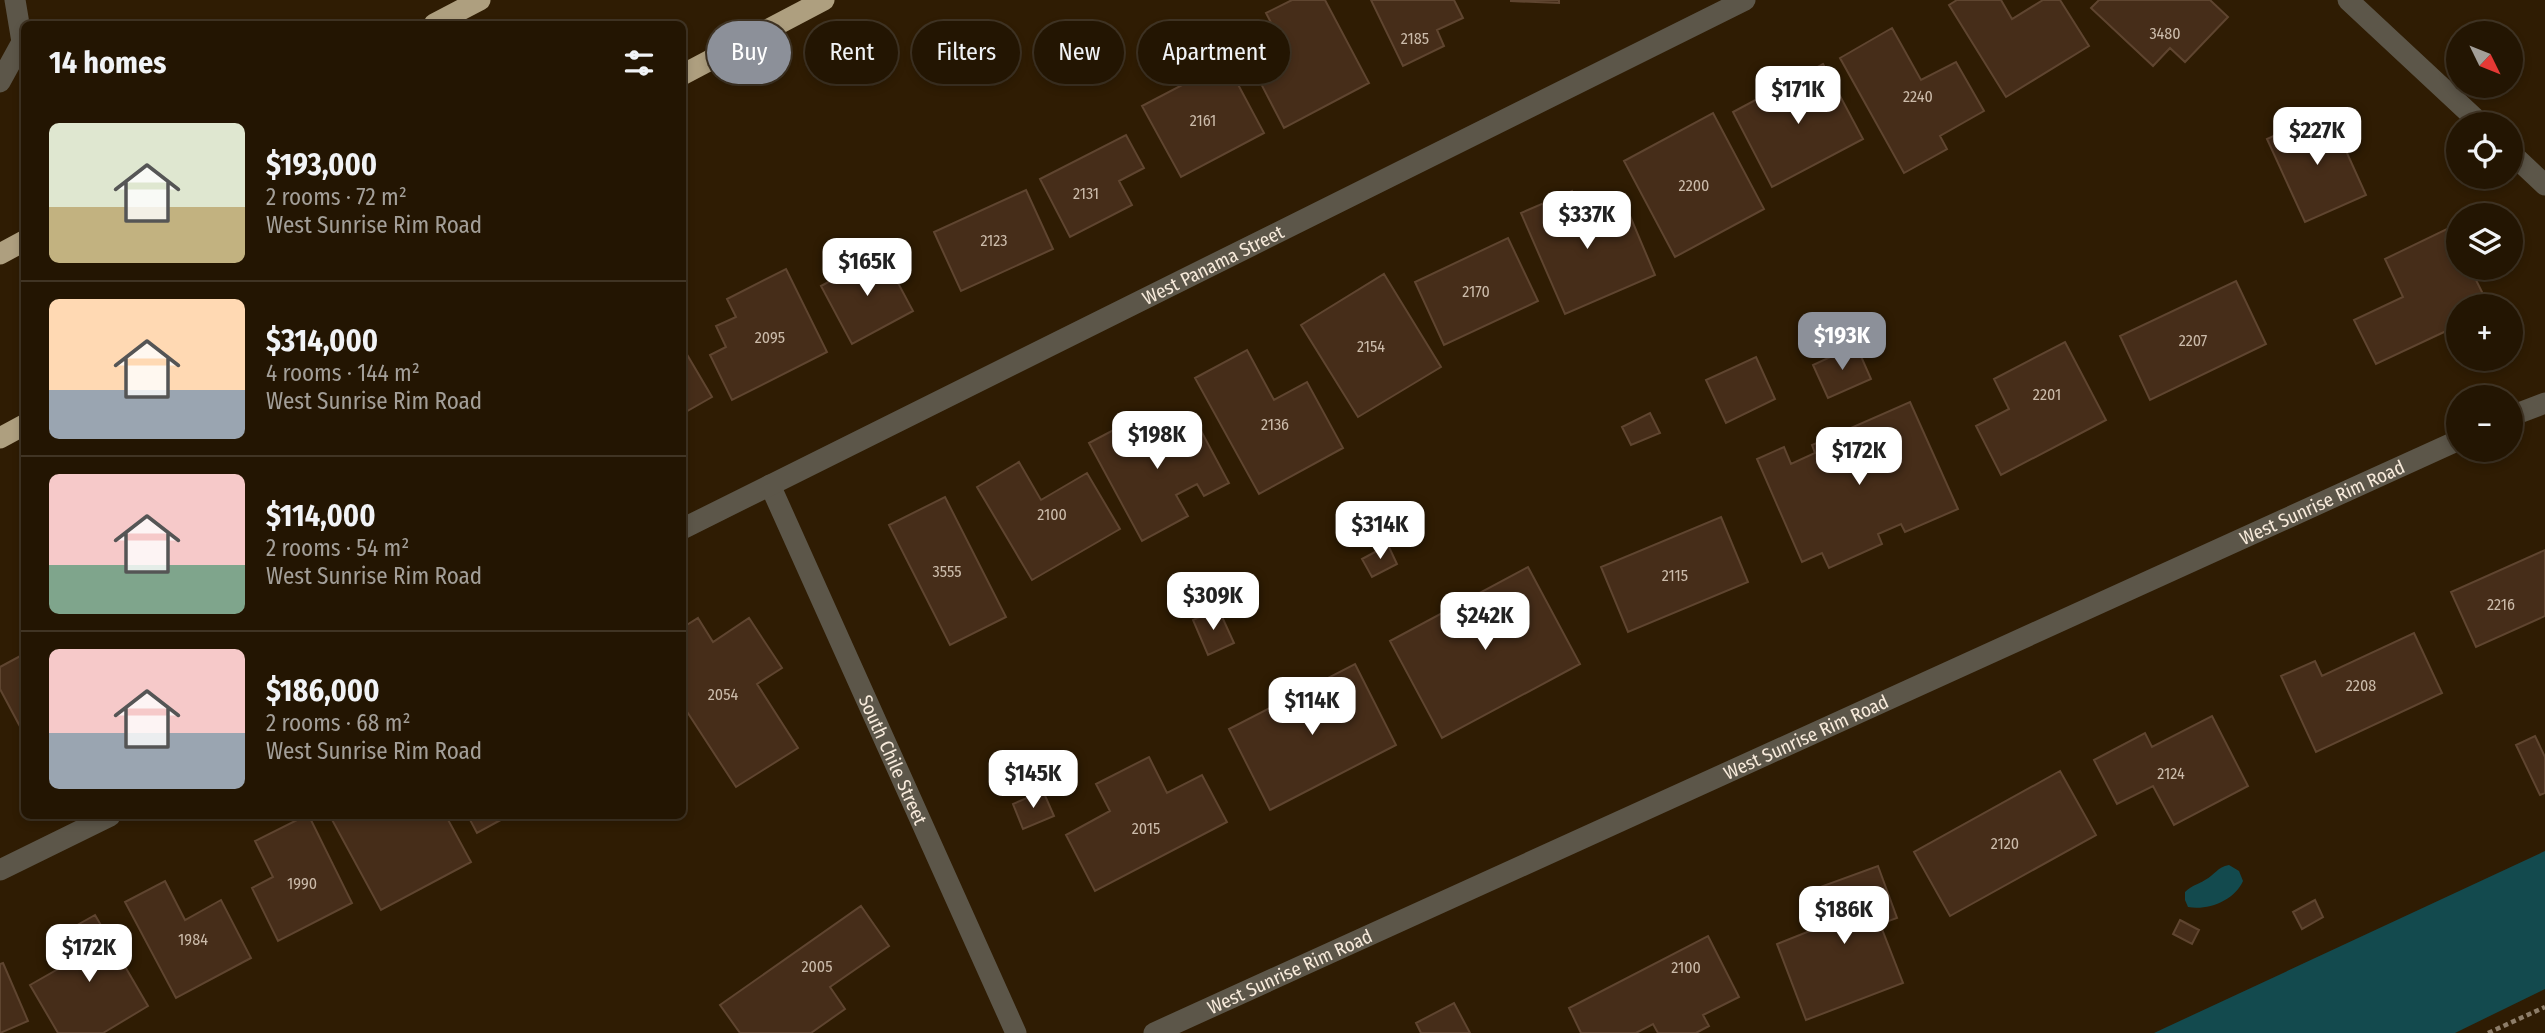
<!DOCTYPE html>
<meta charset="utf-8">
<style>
body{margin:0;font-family:"Fira Sans Condensed",sans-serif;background:#2b1e0c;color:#f1f3f6;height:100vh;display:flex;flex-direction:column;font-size:26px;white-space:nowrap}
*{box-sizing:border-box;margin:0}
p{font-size:23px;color:#a39f99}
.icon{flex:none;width:38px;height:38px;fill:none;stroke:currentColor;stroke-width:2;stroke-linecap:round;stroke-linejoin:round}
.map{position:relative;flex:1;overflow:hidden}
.details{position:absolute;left:21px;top:21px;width:665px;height:798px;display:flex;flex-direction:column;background:#231502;border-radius:10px;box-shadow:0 4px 10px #0003,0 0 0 2px #403424}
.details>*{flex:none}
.banner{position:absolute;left:707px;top:21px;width:665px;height:63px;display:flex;gap:14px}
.needle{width:46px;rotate:133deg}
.fabs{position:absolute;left:2446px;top:21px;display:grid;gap:14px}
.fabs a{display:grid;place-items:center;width:77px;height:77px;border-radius:50%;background:#231502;box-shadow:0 4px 10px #0003,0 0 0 2px #403424;font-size:35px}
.price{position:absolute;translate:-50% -60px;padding:0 16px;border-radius:14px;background:#fff;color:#222;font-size:23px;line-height:46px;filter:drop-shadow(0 2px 4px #0008)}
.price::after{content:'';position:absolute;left:50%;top:42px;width:21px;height:16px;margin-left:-10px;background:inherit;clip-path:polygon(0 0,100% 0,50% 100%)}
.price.selected{background:#8c9099;color:#fff}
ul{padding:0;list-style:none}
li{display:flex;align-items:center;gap:21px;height:175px;padding:0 28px}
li+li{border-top:2px solid #403424}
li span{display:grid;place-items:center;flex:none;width:196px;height:140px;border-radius:10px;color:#555}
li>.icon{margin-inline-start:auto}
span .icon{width:84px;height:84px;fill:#fffc;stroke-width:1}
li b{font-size:30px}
h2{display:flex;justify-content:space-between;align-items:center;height:84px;padding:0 28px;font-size:30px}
.chip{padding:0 24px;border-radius:32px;background:#231502;box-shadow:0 4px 10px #0003,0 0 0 2px #403424;font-size:24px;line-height:63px}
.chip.selected{background:#8c9099;color:#fff}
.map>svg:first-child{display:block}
</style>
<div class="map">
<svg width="2545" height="1033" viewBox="0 0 2545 1033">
<rect width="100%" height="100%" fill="#2f1c03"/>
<!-- water -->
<path fill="#134a4e" d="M2545,851V989L2455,1033H2154Z
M2229,865L2239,871L2243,881C2235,900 2208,911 2188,907L2185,900V892C2192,885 2197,885 2205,880C2215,875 2217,867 2229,865Z"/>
<!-- building -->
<path fill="#462d19" stroke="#5f4530" stroke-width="2" d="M1292,0H1325L1369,83L1284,128L1257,76L1290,59L1266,13Z
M1371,0H1454L1463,18L1437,30L1444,46L1403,66Z
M1511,0H1559V3L1511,1Z
M1957,0H2001L2012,19L2043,0H2060L2089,46L2006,97L1949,5Z
M2099,0H2210L2228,17L2185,62L2170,48L2153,66L2091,8Z
M1892,28L1921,80L1956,62L1984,111L1940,136L1947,149L1904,173L1840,58Z
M1226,62L1264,133L1181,177L1142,106Z
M1823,64L1863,139L1772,187L1733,112Z
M2328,111L2366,195L2305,222L2267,139Z
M1713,113L1764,209L1675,257L1624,161Z
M1126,135L1144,168L1119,181L1132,205L1070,237L1040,179Z
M1026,190L1053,249L961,291L934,232Z
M1572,191L1585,222L1625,204L1655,275L1565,314L1521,213Z
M2451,227L2459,243V268H2470L2489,306H2459V325L2376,364L2354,320L2403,297L2385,259Z
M1508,238L1538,301L1444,345L1415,282Z
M882,253L913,311L852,344L821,286Z
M786,269L827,352L732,400L710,355L726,347L716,326L736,317L727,299Z
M1384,274L1441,367L1358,417L1301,325Z
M2236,281L2266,344L2150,400L2120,336Z
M2065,342L2106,420L2001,475L1976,426L2009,409L1994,379Z
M1856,345L1871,379L1828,398L1813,365Z
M682,346L712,397L682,414Z
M1247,350L1274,400L1307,382L1343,448L1259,494L1195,378Z
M1756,357L1775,399L1726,423L1706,380Z
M1910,402L1958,509L1905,532L1901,524L1878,534L1882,544L1829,568L1822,553L1802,562L1757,459L1784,447L1791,464L1815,453L1812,445Z
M1650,413L1660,433L1631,445L1622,427Z
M1192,414L1229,483L1204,496L1197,484L1176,495L1188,516L1142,541L1089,443L1138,417L1149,438Z
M1019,462L1041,500L1087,473L1120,529L1032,580L977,487Z
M945,497L1006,617L950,645L889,525Z
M1721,517L1748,582L1628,632L1601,567Z
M1388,545L1397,564L1372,577L1362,559Z
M2545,550V616L2476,647L2451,592Z
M1528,567L1580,664L1442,738L1390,641Z
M1218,608L1234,643L1208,655L1193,620Z
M698,618L713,642L749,618L782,668L757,684L798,748L736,787L682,704V628Z
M2414,633L2442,693L2316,752L2281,676L2315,661L2322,676Z
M24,654V734L0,689V667Z
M1355,664L1396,745L1270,810L1229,729Z
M2212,716L2248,786L2174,825L2153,786L2117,804L2094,760L2145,733L2152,747Z
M2535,736L2545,757V793L2540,795L2516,745Z
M1149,757L1167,793L1202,775L1227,822L1095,891L1066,835L1110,811L1096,784Z
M2060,771L2096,835L1950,916L1914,852Z
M1043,791L1054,816L1023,829L1013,804Z
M305,816H309L352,903L278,941L252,888L273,877L255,841Z
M330,816H446L471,862L381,910Z
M468,816H508L477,833Z
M1878,866L1897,918L1880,924L1903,983L1806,1020L1777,944L1825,925L1812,890Z
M165,881L185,920L221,900L251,958L176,998L125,902Z
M2315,900L2323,917L2302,929L2293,912Z
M861,906L889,946L830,987L845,1009L811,1033H740L720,1005Z
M95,915L148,1006L103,1033H58L30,985L72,961L58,936Z
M2180,920L2199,930L2192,944L2173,934Z
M1708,936L1739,997L1703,1015L1709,1026L1696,1033H1658L1653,1024L1636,1033H1581L1569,1008Z
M3,963L28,1021L0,1033V964Z
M1454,1003L1470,1033H1421L1416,1023Z"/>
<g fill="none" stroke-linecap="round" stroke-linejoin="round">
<!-- path -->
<path stroke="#8d7d69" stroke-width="4.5" stroke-dasharray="5 3.5" stroke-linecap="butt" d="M2488,1033L2545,1007"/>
<!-- minor -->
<g stroke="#5c5649" stroke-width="21">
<path d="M2348,0L2481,124"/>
<path d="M0,82L22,42L15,0"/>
<path d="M2511,153L2545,185"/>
<path d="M2511,416L2545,403"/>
<path id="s1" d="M770,485L1016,1033"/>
<path id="s2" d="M682,529L1745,0"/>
<path d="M0,870L110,816"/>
<path id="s3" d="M1154,1033L2459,440"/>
</g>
<!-- highway -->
<path stroke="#ae9f7f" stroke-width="21" d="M434,24L480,0
M682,75L824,0
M0,254L24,241
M0,438L24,425"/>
</g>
<g text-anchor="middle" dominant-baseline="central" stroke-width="7" stroke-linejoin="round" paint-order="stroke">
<!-- number labels -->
<g font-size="16" fill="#cbbbaa">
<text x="2165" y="33">3480</text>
<text x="1415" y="38">2185</text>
<text x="1918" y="96">2240</text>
<text x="1203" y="120">2161</text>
<text x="1694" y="185">2200</text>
<text x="1086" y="193">2131</text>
<text x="994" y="240">2123</text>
<text x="1476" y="291">2170</text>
<text x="770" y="337">2095</text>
<text x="2193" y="340">2207</text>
<text x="1371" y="346">2154</text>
<text x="2047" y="394">2201</text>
<text x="1275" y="424">2136</text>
<text x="1052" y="514">2100</text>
<text x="947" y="571">3555</text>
<text x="1675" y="575">2115</text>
<text x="2501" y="604">2216</text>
<text x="2361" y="685">2208</text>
<text x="723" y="694">2054</text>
<text x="2171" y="773">2124</text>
<text x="1146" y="828">2015</text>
<text x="2005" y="843">2120</text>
<text x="302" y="883">1990</text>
<text x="193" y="939">1984</text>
<text x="817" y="966">2005</text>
<text x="1686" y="967">2100</text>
</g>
<!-- street labels -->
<g font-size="19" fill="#f7eadb" stroke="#110902">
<text stroke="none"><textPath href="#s2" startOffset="593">West Panama Street</textPath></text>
<text stroke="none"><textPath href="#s3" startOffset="1283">West Sunrise Rim Road</textPath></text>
<text stroke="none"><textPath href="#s3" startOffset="716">West Sunrise Rim Road</textPath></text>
<text stroke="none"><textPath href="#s1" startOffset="301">South Chile Street</textPath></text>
<text stroke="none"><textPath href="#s3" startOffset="149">West Sunrise Rim Road</textPath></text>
</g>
</g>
</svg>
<div class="fabs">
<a><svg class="needle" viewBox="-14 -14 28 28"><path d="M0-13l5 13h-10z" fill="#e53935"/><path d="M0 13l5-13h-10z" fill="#a39f99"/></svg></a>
<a><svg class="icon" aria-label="locate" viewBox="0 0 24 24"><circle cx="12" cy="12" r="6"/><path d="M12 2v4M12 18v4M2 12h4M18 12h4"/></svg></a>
<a><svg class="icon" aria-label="layers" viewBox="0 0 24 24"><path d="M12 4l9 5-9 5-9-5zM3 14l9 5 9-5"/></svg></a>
<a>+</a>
<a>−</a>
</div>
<b class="price" style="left:1798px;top:126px">$171K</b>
<b class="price" style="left:2317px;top:167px">$227K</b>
<b class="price" style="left:1587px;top:251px">$337K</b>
<b class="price" style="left:867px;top:298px">$165K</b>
<b class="price selected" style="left:1842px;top:372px">$193K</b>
<b class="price" style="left:1157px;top:471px">$198K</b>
<b class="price" style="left:1859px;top:487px">$172K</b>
<b class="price" style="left:1380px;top:561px">$314K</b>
<b class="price" style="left:1213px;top:632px">$309K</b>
<b class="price" style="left:1485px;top:652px">$242K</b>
<b class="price" style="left:1312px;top:737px">$114K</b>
<b class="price" style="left:1033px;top:810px">$145K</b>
<b class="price" style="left:1844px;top:946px">$186K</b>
<b class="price" style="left:89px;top:984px">$172K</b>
<div class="banner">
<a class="chip selected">Buy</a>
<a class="chip">Rent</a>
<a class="chip">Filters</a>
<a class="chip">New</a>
<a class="chip">Apartment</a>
</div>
<section class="details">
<h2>14 homes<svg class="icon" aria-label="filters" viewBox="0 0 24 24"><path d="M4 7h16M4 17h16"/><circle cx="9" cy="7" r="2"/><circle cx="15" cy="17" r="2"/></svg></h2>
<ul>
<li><span style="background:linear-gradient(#dfe7d0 60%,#c2b280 0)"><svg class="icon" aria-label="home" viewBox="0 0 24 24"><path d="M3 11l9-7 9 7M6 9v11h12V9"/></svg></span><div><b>$193,000</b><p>2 rooms · 72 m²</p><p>West Sunrise Rim Road</p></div></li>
<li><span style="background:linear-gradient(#ffd9b3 65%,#9aa5b1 0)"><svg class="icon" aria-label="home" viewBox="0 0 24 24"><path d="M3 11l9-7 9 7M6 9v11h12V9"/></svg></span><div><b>$314,000</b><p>4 rooms · 144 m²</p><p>West Sunrise Rim Road</p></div></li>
<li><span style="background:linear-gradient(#f6c9c9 65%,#7fa58c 0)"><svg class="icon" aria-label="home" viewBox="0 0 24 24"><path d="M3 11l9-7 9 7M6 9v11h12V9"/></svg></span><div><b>$114,000</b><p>2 rooms · 54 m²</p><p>West Sunrise Rim Road</p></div></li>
<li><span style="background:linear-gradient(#f6c9c9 60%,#9aa5b1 0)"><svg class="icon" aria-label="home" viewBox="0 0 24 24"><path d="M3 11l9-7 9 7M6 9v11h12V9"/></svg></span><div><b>$186,000</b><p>2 rooms · 68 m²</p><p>West Sunrise Rim Road</p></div></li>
</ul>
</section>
</div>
